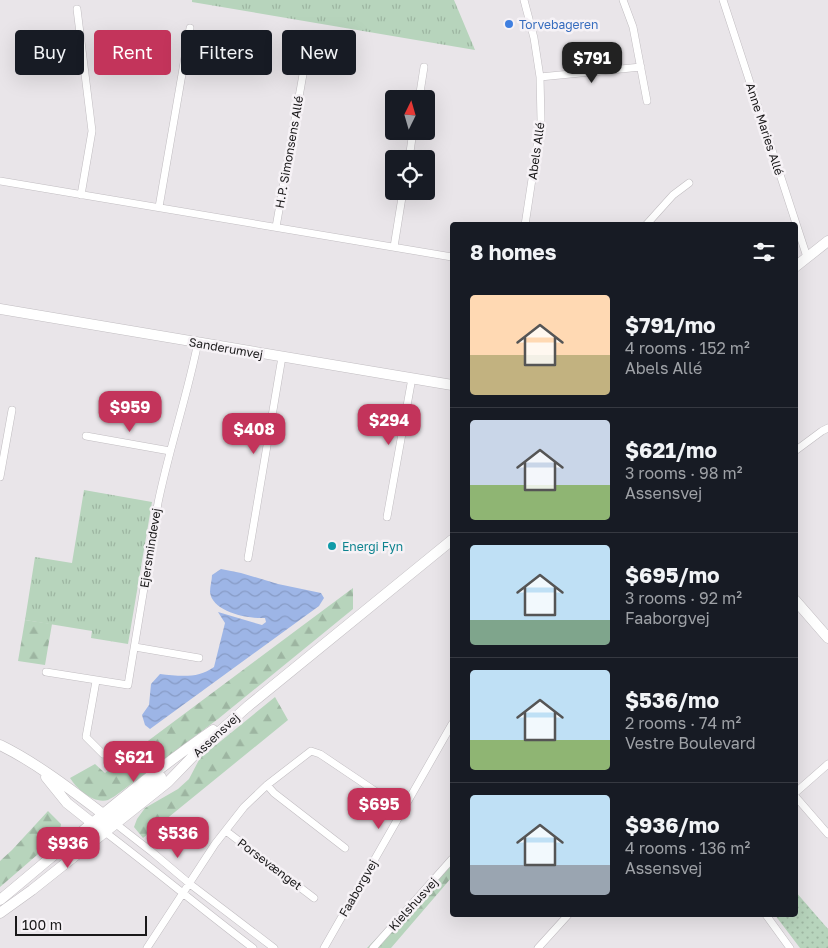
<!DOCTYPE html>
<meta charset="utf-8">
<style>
body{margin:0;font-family:"Golos Text",sans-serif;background:#20242c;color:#f1f3f6;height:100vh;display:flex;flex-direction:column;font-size:19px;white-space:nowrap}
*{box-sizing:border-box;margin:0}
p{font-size:16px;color:#9ea1a6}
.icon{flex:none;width:28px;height:28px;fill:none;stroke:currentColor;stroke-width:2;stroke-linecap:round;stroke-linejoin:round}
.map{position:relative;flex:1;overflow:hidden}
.panel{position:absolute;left:450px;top:222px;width:348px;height:695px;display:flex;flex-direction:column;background:#171b24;border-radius:5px;box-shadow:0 5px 20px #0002}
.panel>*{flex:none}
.banner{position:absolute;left:15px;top:30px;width:360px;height:45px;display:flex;gap:10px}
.needle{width:32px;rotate:5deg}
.tools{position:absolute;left:385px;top:90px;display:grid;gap:10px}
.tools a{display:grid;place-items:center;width:50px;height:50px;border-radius:5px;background:#171b24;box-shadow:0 5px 20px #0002;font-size:25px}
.scale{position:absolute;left:15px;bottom:12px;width:132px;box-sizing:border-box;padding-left:5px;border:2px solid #191819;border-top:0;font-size:14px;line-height:18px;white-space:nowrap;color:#191819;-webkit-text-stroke:4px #f6f2f6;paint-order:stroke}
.price{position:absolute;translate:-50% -42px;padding:0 11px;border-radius:10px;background:#c3345b;color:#fff;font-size:16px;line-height:32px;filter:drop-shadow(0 1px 2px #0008)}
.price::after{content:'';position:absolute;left:50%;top:30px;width:15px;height:11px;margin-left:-8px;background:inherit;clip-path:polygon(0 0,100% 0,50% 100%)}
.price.active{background:#222;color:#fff}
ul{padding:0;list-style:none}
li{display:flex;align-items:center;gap:15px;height:125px;padding:0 20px}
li+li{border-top:1px solid #363941}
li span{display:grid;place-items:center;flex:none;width:140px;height:100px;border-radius:5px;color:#555}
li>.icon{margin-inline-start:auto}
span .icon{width:60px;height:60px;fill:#fffc;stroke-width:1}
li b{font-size:21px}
h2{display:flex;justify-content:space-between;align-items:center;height:60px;padding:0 20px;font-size:21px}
.chip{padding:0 18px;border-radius:5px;background:#171b24;box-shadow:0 5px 20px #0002;font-size:18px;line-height:45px}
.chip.active{background:#c3345b;color:#fff}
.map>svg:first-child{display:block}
</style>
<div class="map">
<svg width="828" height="948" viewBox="0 0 828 948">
<defs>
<pattern id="grass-dots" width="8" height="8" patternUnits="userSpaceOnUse" patternTransform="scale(1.25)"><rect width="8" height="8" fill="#b7d4bc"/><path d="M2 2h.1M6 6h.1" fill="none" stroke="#9db5a1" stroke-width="1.8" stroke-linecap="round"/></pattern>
<pattern id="forest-firs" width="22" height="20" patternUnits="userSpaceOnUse" patternTransform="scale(1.25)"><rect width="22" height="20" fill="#b7d4bc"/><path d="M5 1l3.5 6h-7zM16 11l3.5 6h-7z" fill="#9db5a1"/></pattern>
<pattern id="park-tufts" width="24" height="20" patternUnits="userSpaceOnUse" patternTransform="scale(1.25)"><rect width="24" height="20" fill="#b7d4bc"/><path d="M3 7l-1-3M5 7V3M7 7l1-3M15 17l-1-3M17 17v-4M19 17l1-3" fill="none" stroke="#9db5a1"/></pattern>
<pattern id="water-waves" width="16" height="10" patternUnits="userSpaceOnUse" patternTransform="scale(1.25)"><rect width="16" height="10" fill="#9db5e6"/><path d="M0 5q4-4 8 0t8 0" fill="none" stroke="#879bc5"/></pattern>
</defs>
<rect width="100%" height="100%" fill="#e9e5e9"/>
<!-- grass -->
<path fill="url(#grass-dots)" d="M795,891L828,929V948H800L775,915H795Z"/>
<!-- forest -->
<path fill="url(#forest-firs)" d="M353,588V609L218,719L115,796C113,797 110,799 108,800C93,804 77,789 70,778L95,764L105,773Z
M25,620L52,624L45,665L18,661Z
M275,697L288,720L143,838L134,827L137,819L145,808L178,789L189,779L200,758Z
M48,811L61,824L59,836L0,887V861L12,850Z
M452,860V877L391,948H367Z"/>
<!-- park -->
<path fill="url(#park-tufts)" d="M192,0H454L475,50L192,2Z
M84,490L152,502L128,644L91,638L92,631L25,620L35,557L72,563Z"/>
<!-- water -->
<path fill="url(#water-waves)" d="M221,569L241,573L278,584L321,593L324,598L319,606L150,729L145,725L142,715L149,705L151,684L160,674C179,676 198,679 214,667L225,623L218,612L262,625L266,622L265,618C248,619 212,612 210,592C210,586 212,580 212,575Z"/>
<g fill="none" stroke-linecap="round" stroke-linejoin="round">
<defs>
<path id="street" d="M524,0L534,38L540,77L541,120L525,225
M623,0L633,27L647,101
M723,0L807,257
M77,9L92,131L81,195
M540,77L641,67
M419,99L424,67
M409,159L413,131
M0,181L452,257
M159,207L190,28
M646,225L673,195L689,183
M276,227L308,46
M394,247L403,191
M86,436L170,451
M795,451L822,431L828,428
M0,477L12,410
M387,517L412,378
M248,558L282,357
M135,647L199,658
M46,672L128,685L158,503C169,449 187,397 198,342
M96,681L86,737L103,754
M267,785L274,793L345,848
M795,793L828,764
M795,796L828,834
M116,824L152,852L190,884L274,948
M226,831L314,898
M105,832C155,870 203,910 253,948
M766,915L790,948
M147,948L215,844L244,807L267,785L311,751L320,754L378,793
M324,948L452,724
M373,948L452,859
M538,948L568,915"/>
<path id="secondary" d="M795,267L828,241
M0,309L452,385
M795,600L828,638
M0,745C37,763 74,792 107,817
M46,777L67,803L96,826
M105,824L161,777
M72,849L101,825L104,818L103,814
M0,900C70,842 138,782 213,730
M0,913L32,890L168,782L199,750L247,707L452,540"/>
</defs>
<!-- street casing -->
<use href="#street" stroke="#c1bdc1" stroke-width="8"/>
<!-- secondary casing -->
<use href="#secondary" stroke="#c1bdc1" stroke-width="11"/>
<!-- street -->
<use href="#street" stroke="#fff" stroke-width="7"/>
<!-- secondary -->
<use href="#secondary" stroke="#fff" stroke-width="10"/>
</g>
<!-- markers -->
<circle fill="#3f7fe0" stroke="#f6f2f6" stroke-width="2" cx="509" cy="24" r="5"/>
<circle fill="#0f9aa8" stroke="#f6f2f6" stroke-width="2" cx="332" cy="546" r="5"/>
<g text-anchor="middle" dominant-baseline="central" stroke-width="5" stroke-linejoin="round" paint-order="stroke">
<!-- shop labels -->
<g font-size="12" fill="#366cbe" stroke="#f6f2f6" text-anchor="start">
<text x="519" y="24">Torvebageren</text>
</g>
<!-- street labels -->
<g font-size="12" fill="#191819" stroke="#f6f2f6">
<text transform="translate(765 129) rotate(72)">Anne Maries Allé</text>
<text transform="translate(536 151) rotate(-82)">Abels Allé</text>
<text transform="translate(289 152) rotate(-80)">H.P. Simonsens Allé</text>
<text transform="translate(226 348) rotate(10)">Sanderumvej</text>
<text transform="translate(150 548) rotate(-81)">Ejersmindevej</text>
<text transform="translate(216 735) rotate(-43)">Assensvej</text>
<text transform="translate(270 864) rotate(37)">Porsevænget</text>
<text transform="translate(358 888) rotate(-60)">Faaborgvej</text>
<text transform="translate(413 904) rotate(-48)">Kielshusvej</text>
</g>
<!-- culture labels -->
<g font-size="12" fill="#0d838f" stroke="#f6f2f6" text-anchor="start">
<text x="342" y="546">Energi Fyn</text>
</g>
</g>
</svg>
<div class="tools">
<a><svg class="needle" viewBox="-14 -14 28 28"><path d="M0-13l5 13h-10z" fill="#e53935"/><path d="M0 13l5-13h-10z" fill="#9ea1a6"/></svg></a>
<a><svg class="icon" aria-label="locate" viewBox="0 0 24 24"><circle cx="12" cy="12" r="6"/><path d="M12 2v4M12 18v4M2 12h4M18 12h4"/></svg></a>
</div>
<div class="scale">100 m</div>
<b class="price active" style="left:592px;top:84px">$791</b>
<b class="price" style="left:130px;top:433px">$959</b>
<b class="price" style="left:389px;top:446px">$294</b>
<b class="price" style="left:254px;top:455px">$408</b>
<b class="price" style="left:134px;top:783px">$621</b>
<b class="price" style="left:379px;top:830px">$695</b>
<b class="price" style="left:178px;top:859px">$536</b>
<b class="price" style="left:68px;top:869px">$936</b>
<div class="banner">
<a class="chip">Buy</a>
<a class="chip active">Rent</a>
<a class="chip">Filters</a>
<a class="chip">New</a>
</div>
<section class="panel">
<h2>8 homes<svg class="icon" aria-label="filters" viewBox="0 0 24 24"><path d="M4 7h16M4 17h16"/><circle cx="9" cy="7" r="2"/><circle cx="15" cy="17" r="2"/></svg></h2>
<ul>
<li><span style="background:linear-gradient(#ffd9b3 60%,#c2b280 0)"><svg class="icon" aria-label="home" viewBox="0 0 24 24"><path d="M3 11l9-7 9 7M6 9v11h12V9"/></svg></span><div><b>$791/mo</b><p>4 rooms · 152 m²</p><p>Abels Allé</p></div></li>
<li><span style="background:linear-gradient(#c9d6e8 65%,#8fb573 0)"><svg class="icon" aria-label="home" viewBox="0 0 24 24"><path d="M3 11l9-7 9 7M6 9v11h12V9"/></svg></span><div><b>$621/mo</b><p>3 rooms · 98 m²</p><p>Assensvej</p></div></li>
<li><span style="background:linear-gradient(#bfe0f5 75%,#7fa58c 0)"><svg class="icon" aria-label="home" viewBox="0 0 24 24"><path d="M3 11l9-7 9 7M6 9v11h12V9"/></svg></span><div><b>$695/mo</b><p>3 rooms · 92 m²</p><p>Faaborgvej</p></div></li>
<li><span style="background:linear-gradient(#bfe0f5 70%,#8fb573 0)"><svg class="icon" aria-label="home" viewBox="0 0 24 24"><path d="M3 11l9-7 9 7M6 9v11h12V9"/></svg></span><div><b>$536/mo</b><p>2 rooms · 74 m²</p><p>Vestre Boulevard</p></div></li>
<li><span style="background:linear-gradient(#bfe0f5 70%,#9aa5b1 0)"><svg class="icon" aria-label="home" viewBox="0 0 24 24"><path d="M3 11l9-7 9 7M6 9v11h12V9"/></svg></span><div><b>$936/mo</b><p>4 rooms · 136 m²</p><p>Assensvej</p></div></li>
</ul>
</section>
</div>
